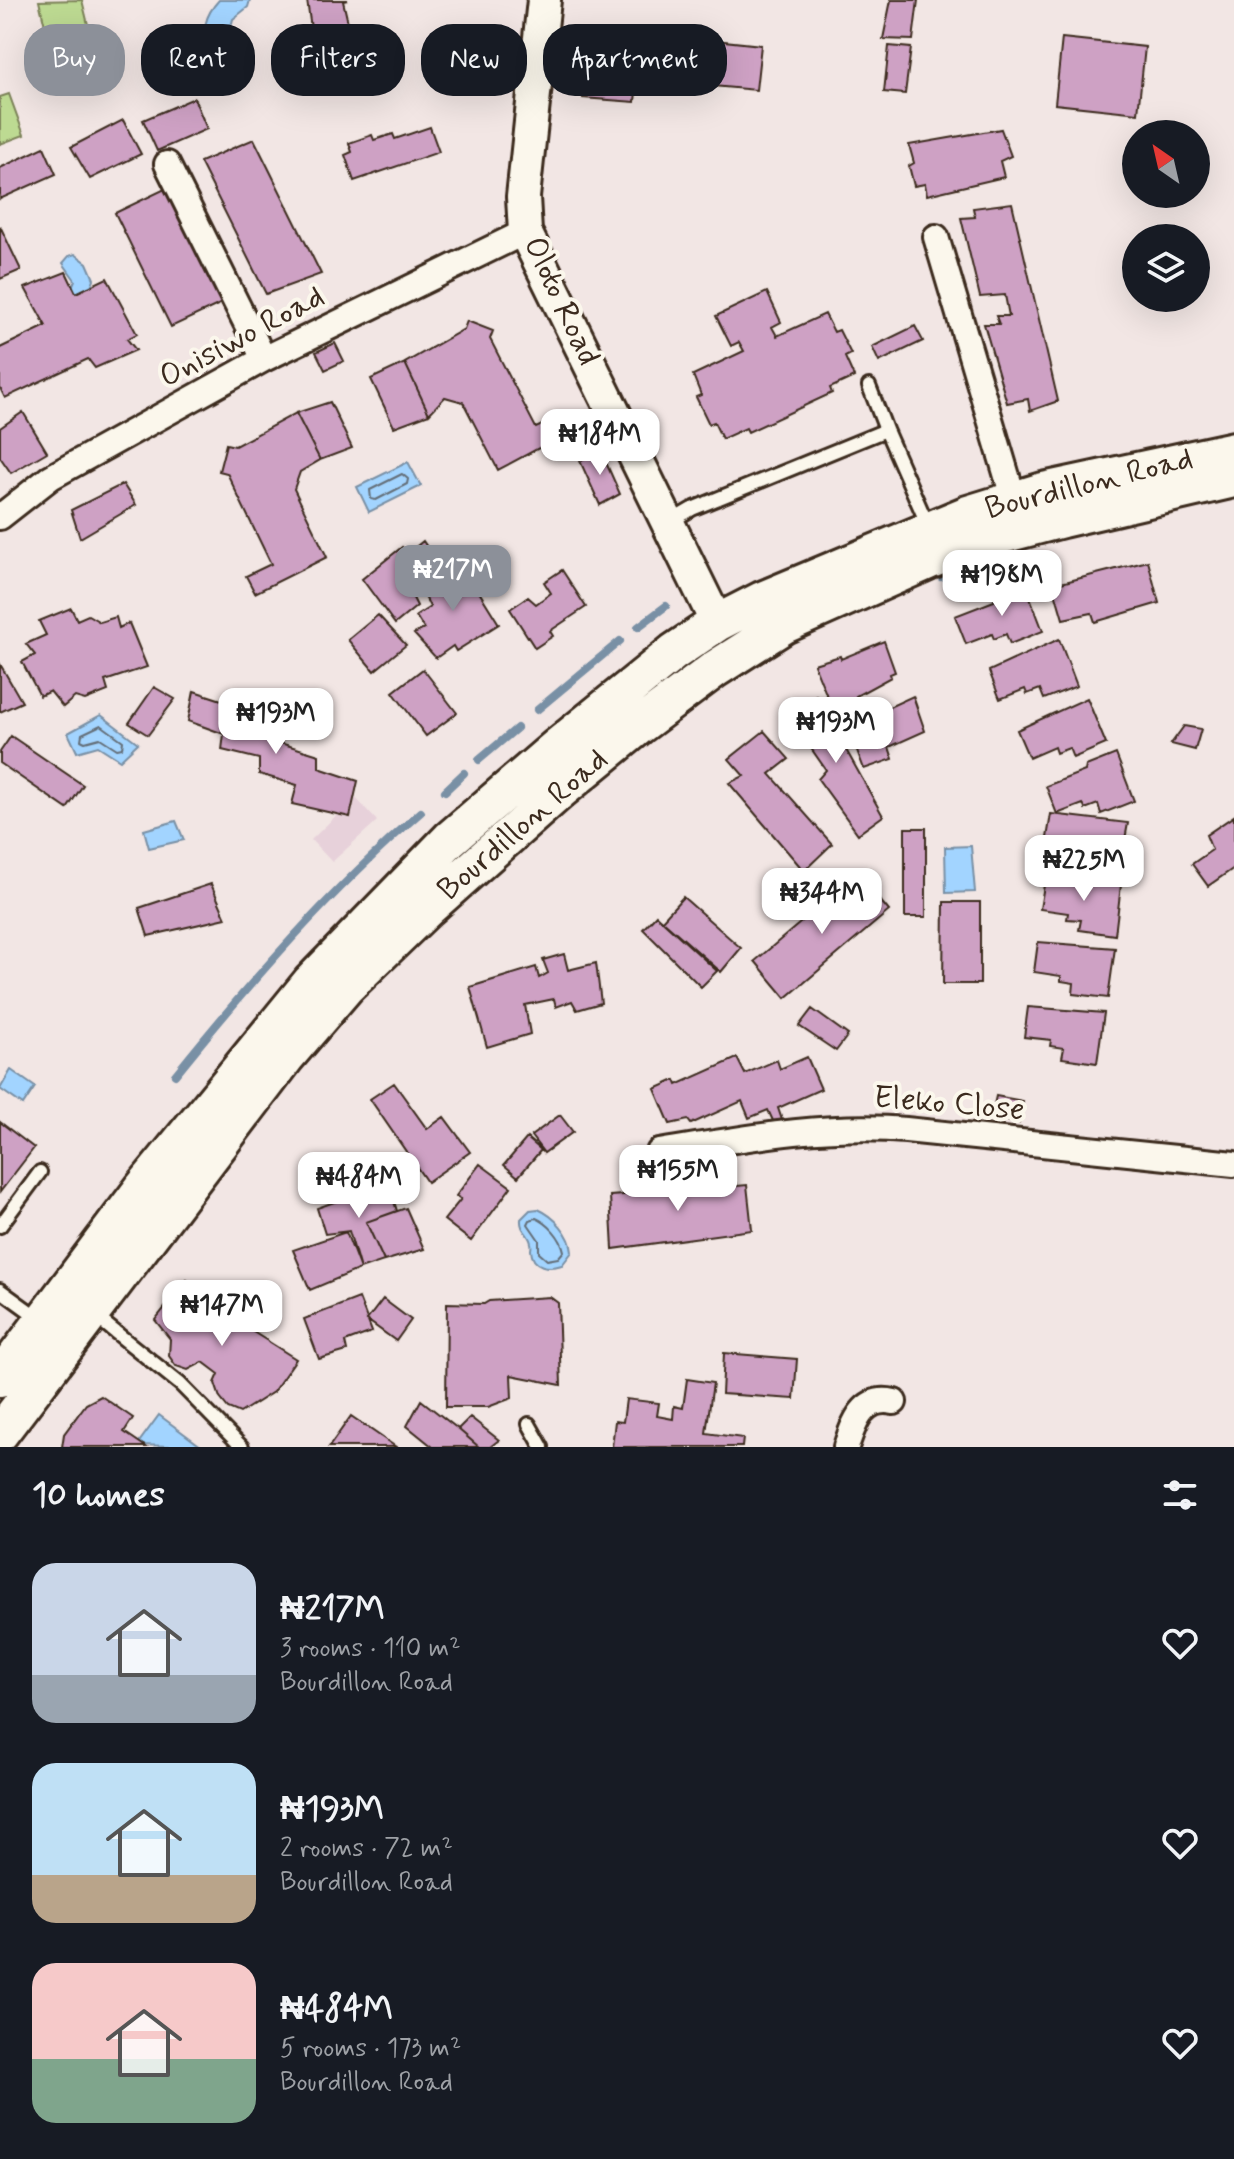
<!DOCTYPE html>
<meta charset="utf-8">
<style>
body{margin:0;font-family:Mynerve,sans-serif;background:#242831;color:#f1f3f6;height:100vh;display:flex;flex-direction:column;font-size:30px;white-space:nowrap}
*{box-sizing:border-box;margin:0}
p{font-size:26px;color:#9ea1a6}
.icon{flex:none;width:44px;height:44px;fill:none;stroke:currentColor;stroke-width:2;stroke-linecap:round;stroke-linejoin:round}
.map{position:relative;height:1447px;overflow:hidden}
.sheet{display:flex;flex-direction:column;background:#171b24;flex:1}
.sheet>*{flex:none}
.banner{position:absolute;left:24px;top:24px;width:800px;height:72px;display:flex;gap:16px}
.needle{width:52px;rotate:326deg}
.buttons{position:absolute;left:1122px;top:120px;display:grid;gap:16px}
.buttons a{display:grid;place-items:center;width:88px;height:88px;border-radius:50%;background:#171b24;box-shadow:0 8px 32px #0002;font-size:40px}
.price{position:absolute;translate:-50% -68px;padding:0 18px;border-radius:16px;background:#fff;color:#222;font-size:26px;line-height:52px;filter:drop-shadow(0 2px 4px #0008)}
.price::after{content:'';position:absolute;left:50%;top:48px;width:24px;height:18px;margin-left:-12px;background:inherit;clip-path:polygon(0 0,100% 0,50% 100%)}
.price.selected{background:#8c9099;color:#fff}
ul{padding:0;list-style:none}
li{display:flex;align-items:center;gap:24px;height:200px;padding:0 32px}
li span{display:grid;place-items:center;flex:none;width:224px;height:160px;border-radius:24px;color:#555}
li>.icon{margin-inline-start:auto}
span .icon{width:96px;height:96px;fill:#fffc;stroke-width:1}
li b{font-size:34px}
h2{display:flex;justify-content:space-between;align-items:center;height:96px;padding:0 32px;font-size:34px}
.tag{padding:0 28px;border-radius:32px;background:#171b24;box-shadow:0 8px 32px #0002;font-size:28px;line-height:72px}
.tag.selected{background:#8c9099;color:#fff}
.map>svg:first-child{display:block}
</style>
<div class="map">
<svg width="1234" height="1447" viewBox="0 0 1234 1447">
<rect width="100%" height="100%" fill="#f2e6e4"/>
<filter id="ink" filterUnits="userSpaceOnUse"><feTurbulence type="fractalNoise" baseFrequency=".0125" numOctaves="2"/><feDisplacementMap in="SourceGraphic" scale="16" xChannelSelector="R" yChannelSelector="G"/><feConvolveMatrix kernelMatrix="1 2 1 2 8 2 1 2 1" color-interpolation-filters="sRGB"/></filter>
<g filter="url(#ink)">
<!-- built -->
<path fill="#e7d1da" d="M355,797L377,821L332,862L311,840Z"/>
<!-- green -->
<path fill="#bdda92" stroke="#7c8258" stroke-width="2" d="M82,0L101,78L60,88L39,1Z
M9,94L24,135L0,144V97Z"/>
<!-- water -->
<path fill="#a2d4ff" stroke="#7990a5" stroke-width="2" d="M219,0H250L248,7L233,19L228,39L217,45C196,35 207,13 219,0Z
M75,254L87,263L94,279L90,289L76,296L71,289L75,280L63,263L69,256Z
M408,462L421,486L369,512L357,487Z
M101,715L138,743L120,760L98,746L77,752L68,733Z
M176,821L184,840L149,848L144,830Z
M971,846L975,892L946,893L945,847Z
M11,1070L35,1087L23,1105L0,1089Z
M538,1209C554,1216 571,1234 572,1252L562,1265C549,1269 532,1268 531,1250C531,1248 532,1246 531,1243C529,1233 520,1231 521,1219L530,1210Z
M159,1415L202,1447L137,1445Z"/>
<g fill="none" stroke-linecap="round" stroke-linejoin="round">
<!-- shore -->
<path stroke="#646e78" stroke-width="2" d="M402,474L408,479L407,484L376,500L371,499L370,490Z
M101,725L123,741L122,748L117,749L100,738L85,742L81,740L82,734Z
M536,1218C548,1223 561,1237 564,1251L558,1258L547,1260L539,1253V1240L528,1224L530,1220Z"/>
<!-- stream -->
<path stroke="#7990a5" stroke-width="8" d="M941,577L1011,550
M638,627L666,606
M537,710L620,641
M479,760L517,728
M445,791L464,773
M175,1075C251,981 330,891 421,812"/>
</g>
<!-- building -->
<path fill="#cea1c4" stroke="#3b2a1e" stroke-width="2" d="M307,0H348L343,1L349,27L312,36Z
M891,0H918L913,40L883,39Z
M696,38L761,45L756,90L691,84Z
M1062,38L1145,47L1138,113L1055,104Z
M646,40L676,42L672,93L641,90Z
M889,46L911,48L905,94L884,92Z
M586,66L638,70L635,102L583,98Z
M194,98L207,129L157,151L143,120Z
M123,120L141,154L90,179L71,147Z
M430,127L439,152L354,181L345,155L352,152L349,143L372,135L374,140L393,134L395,139Z
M1001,129L1011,156L1000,161L1004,177L927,195L925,184L914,186L909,166L914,163L909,145Z
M254,139L321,274L266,294L200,162Z
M44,147L56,174L0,199V168Z
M167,188L222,303L171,327L115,213Z
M1012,203L1058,401L1030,411L1028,399L1007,403L984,324H999L996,316H1009L1005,295L980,297L961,218L975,217L973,208Z
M0,226L21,270L0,279Z
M66,272L76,293L107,278L137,334L127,339L136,350L95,368L88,359L5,398L0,388V348L46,326L25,288Z
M767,292L781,322L772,327L777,336L825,314L834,332L839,330L851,354L845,357L854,377L830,388L832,393L748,432L746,428L722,439L714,422L709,424L696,397L701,395L693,375L744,351L739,342L731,346L716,316Z
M467,321L493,331L490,339L536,428L561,416L569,432L498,470L463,402L445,397L429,414L405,363L464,329Z
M915,326L923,341L879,362L872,347Z
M335,343L344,361L325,370L316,352Z
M405,363L429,414L394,427L371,379Z
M330,402L352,448L320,460L296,413Z
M23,412L47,452L11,473L0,457V428Z
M296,413L320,460L300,472L294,489L327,557L255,593L246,576L271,564L227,473L219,471L226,444L235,446Z
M600,449L620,494L600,505L580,461Z
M123,484L136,505L80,538L71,510Z
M423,541L441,568L410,592L417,606L395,624L362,579L402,547L407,554Z
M1148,561L1159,603L1095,622L1092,613L1063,619L1053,585Z
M452,563L466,583L471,579L499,624L456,651L453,646L436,658L414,634L424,629L416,616L430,607L420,586Z
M562,570L586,607L550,631L553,636L535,648L510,609L528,597L536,604L551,593L544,582Z
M1025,584L1043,631L1010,644L1006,634L994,639L992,634L966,644L955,616L994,601L995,596Z
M71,608L77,620L88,615L100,622L116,617L119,628L129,623L147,667L105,681L108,691L85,700L75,697L63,707L50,691L40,696L22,662L35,655L26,644L46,635L39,621Z
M378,615L406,645L374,671L348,640Z
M1059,639L1077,686L1044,699L1040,689L1027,694L1025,689L1000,699L989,671Z
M884,641L895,672L890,674L891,677L856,696L860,707L835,716L814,664L840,656L841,659Z
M0,664L22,702L0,712Z
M423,669L457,713L426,736L393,692Z
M154,687L175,699L148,735L129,723Z
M194,691L240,706L237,716L287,730L277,742L319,755V768L358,781L350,817L292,804L297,785L259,774V759L222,750L224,734L188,721Z
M816,696L883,816L858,834L818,779L826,770L785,711Z
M913,696L925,731L889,747L893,759L864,769L846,721L873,709L874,714Z
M1087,698L1106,744L1073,758L1069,748L1056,753L1054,747L1029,758L1017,730Z
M1184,726L1201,729L1195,750L1171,744Z
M764,731L789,759L770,774L832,844L804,871L729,783L744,776L729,759Z
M11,736L83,785L67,809L0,763V752Z
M1116,754L1134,801L1101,814L1098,804L1085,809L1083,804L1057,814L1046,786L1085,771L1086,766Z
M1051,814L1128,823L1119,873L1084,867L1085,856L1072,854L1073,848L1046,844Z
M1234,816V868L1208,886L1192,864L1212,850L1206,835Z
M905,828H926V917H905Z
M858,874L889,911L786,998L755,961Z
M1045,879L1121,885L1115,935L1079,930L1081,920L1067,919L1068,913L1040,909Z
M211,884L226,918L148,936L139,908Z
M683,897L741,948L721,972L662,920Z
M944,902H980V984H943Z
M656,915L717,971L701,987L643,929Z
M1038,942L1115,948L1108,998L1073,994L1074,983L1061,981V976L1034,972Z
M564,954L568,970L596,963L601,1003L577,1010L572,1001L556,1007L554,999L525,1005L530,1034L487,1047L470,987L536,967L539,978L548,973L543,960Z
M1028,1007L1104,1013L1097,1063L1062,1058L1064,1048L1050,1046L1051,1040L1024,1037Z
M812,1009L848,1035L836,1051L799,1026Z
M807,1057L821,1089L778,1108L782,1120L774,1123L768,1110L749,1118L742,1101L691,1124L688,1120L670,1124L655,1089L675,1080L677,1085L737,1058L745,1074L777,1060L780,1069Z
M394,1083L427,1129L444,1117L470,1152L427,1182L370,1099Z
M996,1096L1023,1101L1019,1123L991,1118Z
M560,1115L573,1132L544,1153L531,1136Z
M0,1122L34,1148L0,1192Z
M527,1138L541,1150L518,1177L504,1165Z
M480,1164L511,1187L471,1241L444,1220L461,1199L456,1196Z
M704,1180L705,1189L747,1185L752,1230L613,1249L610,1196L649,1193L648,1184Z
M388,1183L397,1211L366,1222L384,1261L360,1269L349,1231L325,1234L317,1208Z
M406,1208L424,1249L384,1261L366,1222Z
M346,1232L360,1269L310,1290L293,1250Z
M187,1280L250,1330L296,1359L273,1392L240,1413L228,1408L220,1398L215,1383L219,1374L203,1362L188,1370L176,1366L169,1356L170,1339L155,1320Z
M550,1297L558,1303L561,1385L511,1375L512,1398L488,1407H446L447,1303L484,1304L489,1301Z
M359,1298L372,1332L345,1342L347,1351L319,1359L304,1319Z
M383,1299L411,1320L396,1341L367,1320Z
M724,1353L797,1359L794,1399L722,1394Z
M687,1379L713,1383L706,1433L743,1438L742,1447H612L615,1421L623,1422L626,1399L659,1403L657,1416L673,1419L674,1406L683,1408Z
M101,1396L133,1418L124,1432L146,1447H62L64,1434L86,1404Z
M421,1400L458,1429L479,1447H433L407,1426Z
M351,1416L396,1447H329Z
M470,1417L499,1440L490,1447H479L458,1429Z"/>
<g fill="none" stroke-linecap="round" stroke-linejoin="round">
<defs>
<path id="lane" d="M869,386L886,430
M668,523L692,509L886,430L929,528
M0,1226L40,1172
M0,1290L40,1319
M94,1315L180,1384L242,1447
M529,1424L542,1447"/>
<path id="street" d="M167,164L264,359
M936,237L1014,500
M0,517L51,477L264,359L525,232
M659,1152C740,1139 824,1123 906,1130L1234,1164
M846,1447C854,1422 863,1395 894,1402"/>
<path id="secondary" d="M544,0L523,197L525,232L717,623"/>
<path id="primary" d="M0,1378L142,1189L311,982L450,839L558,746L674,652L717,623L762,600L968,514L1043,491L1234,450
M0,1433L286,1057L346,987L428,908L561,790L639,726L715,669L784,625L928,561L983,540L1062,519L1234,479"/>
</defs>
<!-- lane casing -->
<use href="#lane" stroke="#3b2a1e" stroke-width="18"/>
<!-- street casing -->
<use href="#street" stroke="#3b2a1e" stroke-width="30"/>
<!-- secondary casing -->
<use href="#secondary" stroke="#3b2a1e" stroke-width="38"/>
<!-- primary casing -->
<use href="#primary" stroke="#3b2a1e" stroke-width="42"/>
<!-- lane -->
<use href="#lane" stroke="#fbf7ec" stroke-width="12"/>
<!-- street -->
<use href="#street" stroke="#fbf7ec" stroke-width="24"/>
<!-- secondary -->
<use href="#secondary" stroke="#fbf7ec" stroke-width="32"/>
<!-- primary -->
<use href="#primary" stroke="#fbf7ec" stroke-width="36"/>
</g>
</g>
<g text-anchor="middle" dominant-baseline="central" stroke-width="8" stroke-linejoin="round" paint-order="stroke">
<!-- street labels -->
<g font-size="32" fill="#3b2a1e" stroke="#fbf7ec">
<text transform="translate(561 301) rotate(65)">Oloto Road</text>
<text transform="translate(242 337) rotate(-28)">Onisiwo Road</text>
<text transform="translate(1089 484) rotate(-14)">Bourdillon Road</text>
<text transform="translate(523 825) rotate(-41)">Bourdillon Road</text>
<text transform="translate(949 1104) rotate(5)">Eleko Close</text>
</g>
</g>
</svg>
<div class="buttons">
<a><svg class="needle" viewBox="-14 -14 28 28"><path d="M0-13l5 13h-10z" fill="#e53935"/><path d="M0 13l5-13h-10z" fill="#9ea1a6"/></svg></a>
<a><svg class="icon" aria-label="layers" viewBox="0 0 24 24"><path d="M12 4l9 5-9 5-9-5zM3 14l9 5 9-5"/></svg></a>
</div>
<b class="price" style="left:600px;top:477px">₦184M</b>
<b class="price selected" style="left:453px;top:613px">₦217M</b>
<b class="price" style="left:1002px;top:618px">₦198M</b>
<b class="price" style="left:276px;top:756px">₦193M</b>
<b class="price" style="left:836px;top:765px">₦193M</b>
<b class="price" style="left:1084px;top:903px">₦225M</b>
<b class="price" style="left:822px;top:936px">₦344M</b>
<b class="price" style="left:678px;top:1213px">₦155M</b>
<b class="price" style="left:359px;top:1220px">₦484M</b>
<b class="price" style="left:222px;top:1348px">₦147M</b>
<div class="banner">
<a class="tag selected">Buy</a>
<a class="tag">Rent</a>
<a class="tag">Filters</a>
<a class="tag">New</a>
<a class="tag">Apartment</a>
</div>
</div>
<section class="sheet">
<h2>10 homes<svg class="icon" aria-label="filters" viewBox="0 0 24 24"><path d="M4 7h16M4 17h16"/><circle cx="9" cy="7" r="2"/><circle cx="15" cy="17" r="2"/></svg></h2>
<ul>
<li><span style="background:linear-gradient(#c9d6e8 70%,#9aa5b1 0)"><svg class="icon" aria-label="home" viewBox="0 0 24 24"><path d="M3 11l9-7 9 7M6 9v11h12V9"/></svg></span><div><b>₦217M</b><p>3 rooms · 110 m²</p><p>Bourdillon Road</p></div><svg class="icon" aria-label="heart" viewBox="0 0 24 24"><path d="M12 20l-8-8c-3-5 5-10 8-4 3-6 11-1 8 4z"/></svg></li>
<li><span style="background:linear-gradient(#bfe0f5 70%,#b9a48a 0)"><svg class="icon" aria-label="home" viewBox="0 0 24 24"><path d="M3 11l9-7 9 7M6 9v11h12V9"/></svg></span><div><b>₦193M</b><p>2 rooms · 72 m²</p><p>Bourdillon Road</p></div><svg class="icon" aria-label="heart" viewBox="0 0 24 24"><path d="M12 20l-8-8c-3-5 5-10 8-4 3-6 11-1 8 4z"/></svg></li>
<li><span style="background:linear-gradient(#f6c9c9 60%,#7fa58c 0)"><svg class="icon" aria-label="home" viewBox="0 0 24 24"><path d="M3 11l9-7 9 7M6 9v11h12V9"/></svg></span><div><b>₦484M</b><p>5 rooms · 173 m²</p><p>Bourdillon Road</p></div><svg class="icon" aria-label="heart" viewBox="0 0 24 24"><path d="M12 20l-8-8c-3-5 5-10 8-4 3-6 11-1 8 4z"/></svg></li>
</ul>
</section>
